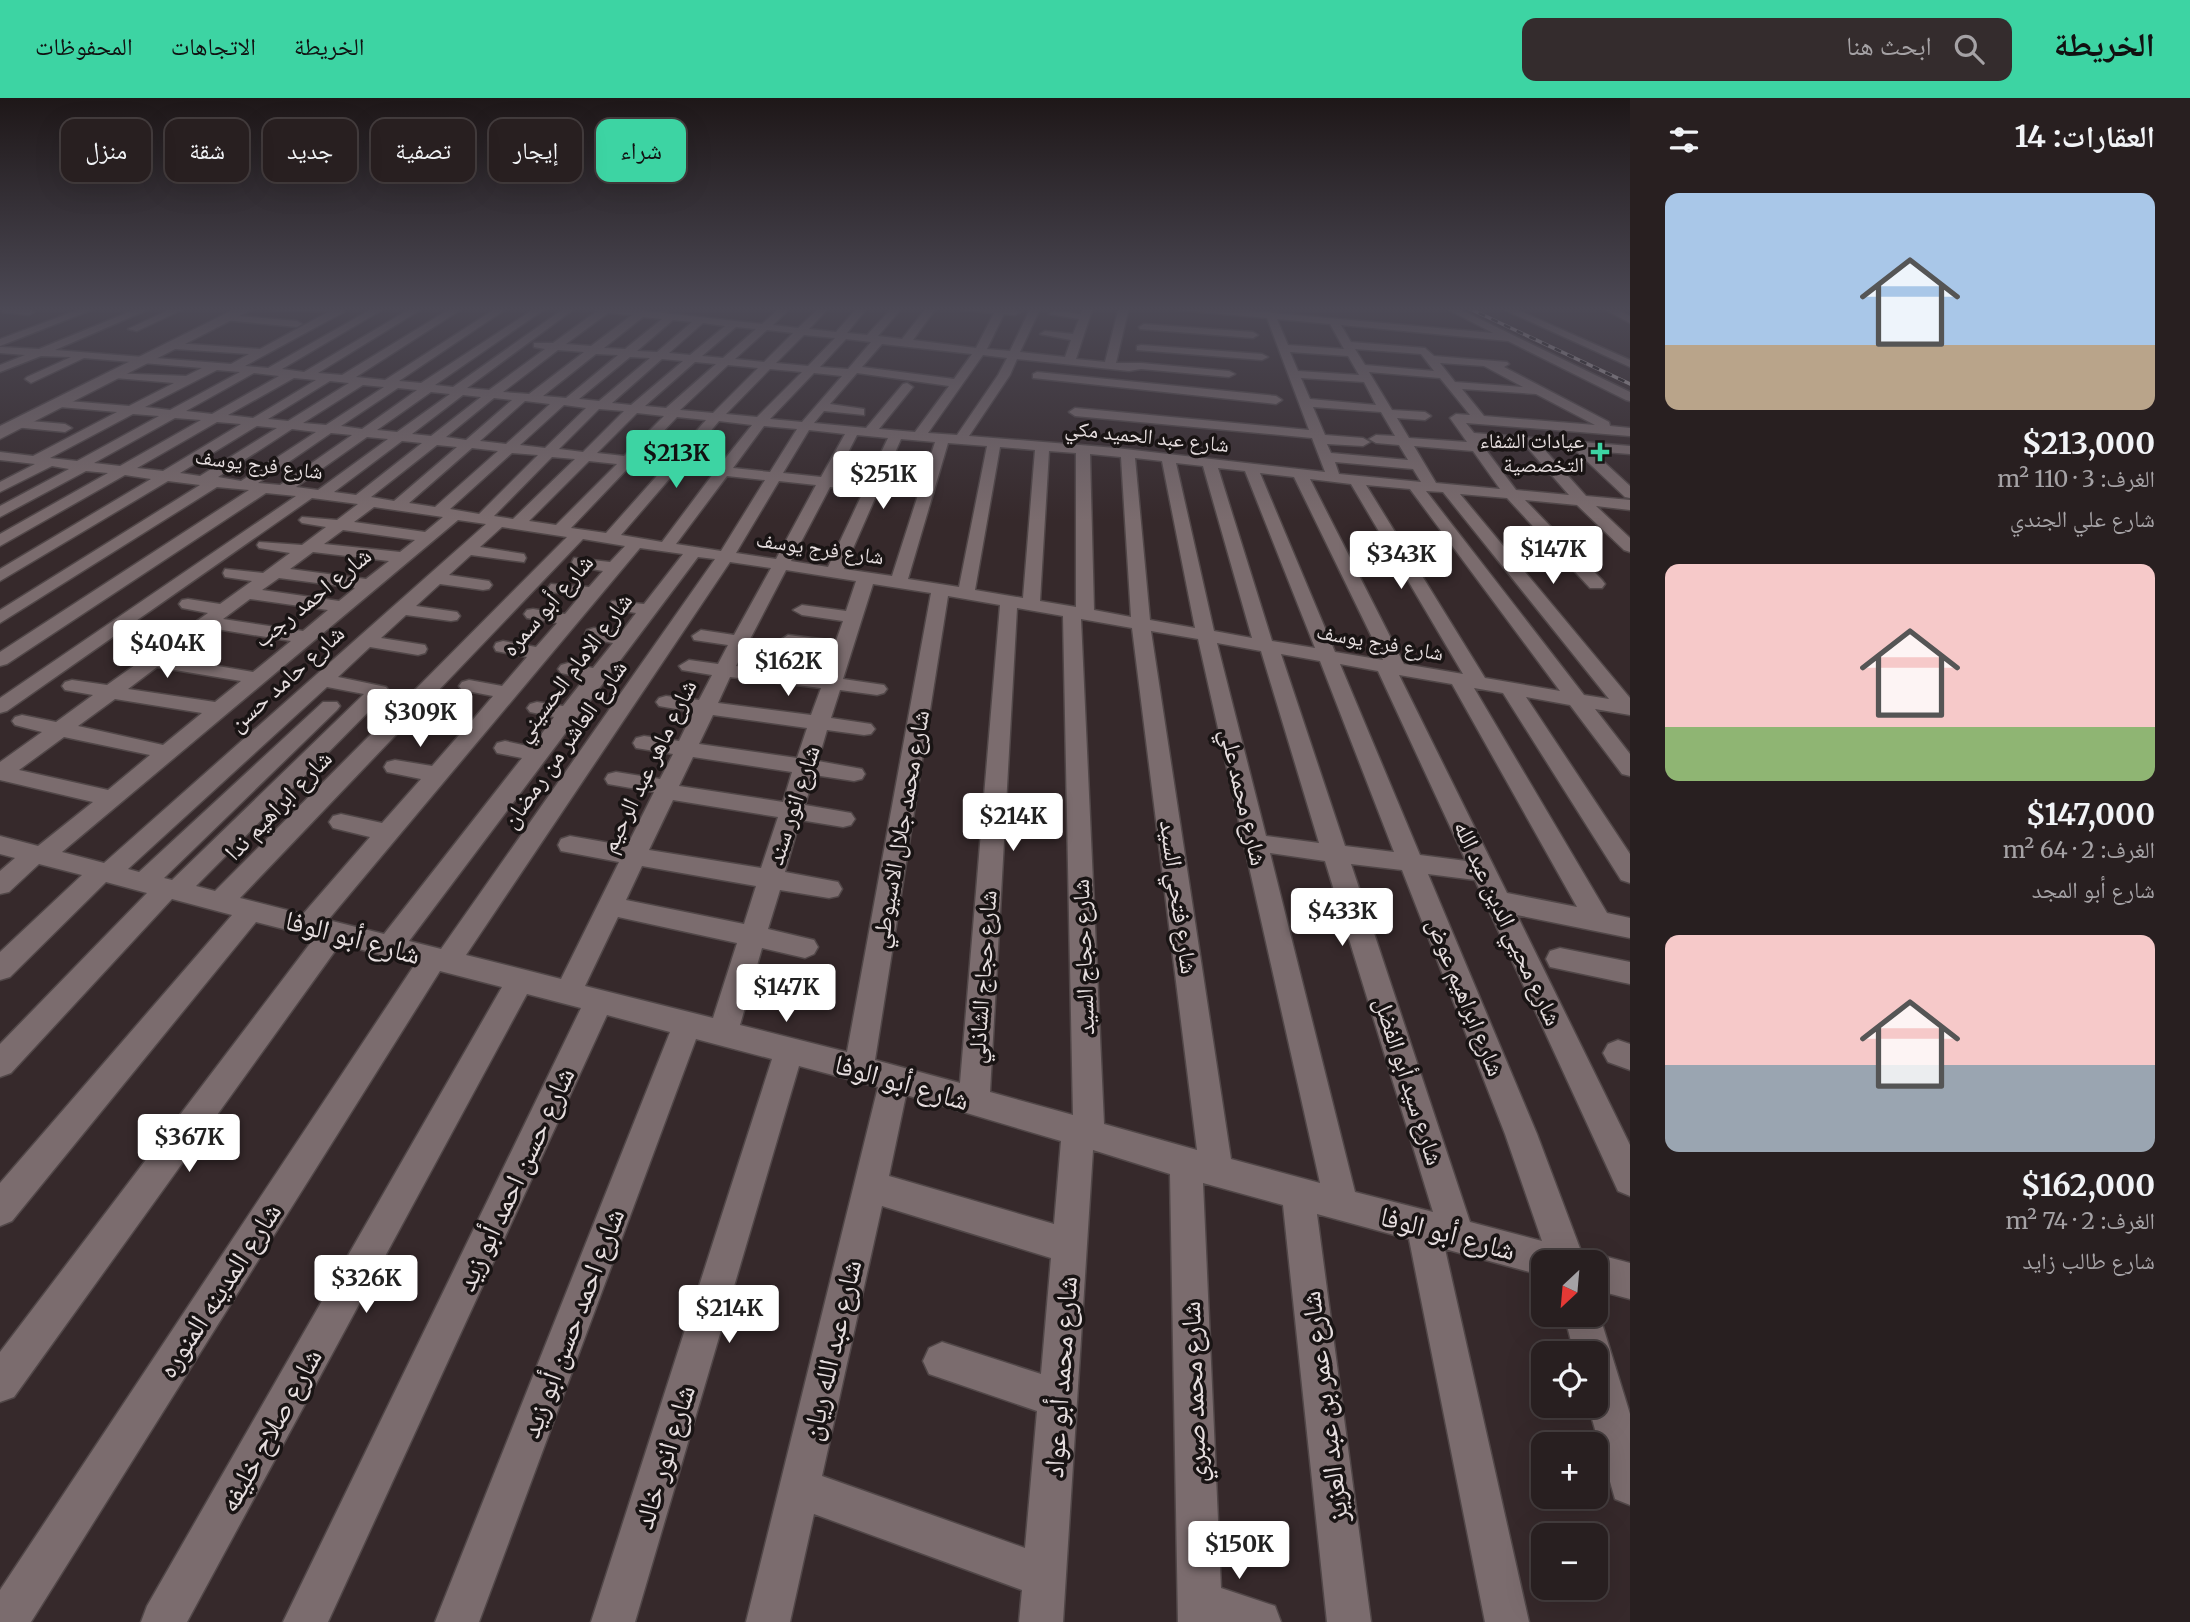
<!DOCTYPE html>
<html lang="ar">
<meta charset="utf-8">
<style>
body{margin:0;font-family:Merriweather,"Noto Naskh Arabic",serif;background:#342c2d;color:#f1f3f6;direction:rtl;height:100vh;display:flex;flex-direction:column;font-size:26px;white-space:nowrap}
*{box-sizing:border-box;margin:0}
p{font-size:23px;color:#a5a2a5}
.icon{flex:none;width:38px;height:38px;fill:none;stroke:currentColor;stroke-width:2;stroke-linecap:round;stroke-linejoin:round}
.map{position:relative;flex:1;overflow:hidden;direction:ltr}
.details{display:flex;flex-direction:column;background:#281f20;width:560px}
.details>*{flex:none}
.hud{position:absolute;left:21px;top:21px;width:665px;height:63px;direction:rtl;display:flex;gap:14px}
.needle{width:46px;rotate:206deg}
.buttons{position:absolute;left:1531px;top:1152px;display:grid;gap:14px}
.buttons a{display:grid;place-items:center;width:77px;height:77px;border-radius:14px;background:#281f20;box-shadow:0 7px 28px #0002,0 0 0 2px #443d3e;font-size:35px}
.price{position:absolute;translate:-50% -60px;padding:0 16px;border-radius:7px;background:#fff;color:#222;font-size:23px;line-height:46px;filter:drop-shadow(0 2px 4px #0008)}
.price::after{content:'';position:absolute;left:50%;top:42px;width:21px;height:16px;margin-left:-10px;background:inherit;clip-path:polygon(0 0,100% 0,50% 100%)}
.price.selected{background:#3dd4a3;color:#111}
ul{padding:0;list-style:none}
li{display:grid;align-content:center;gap:14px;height:371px;padding:0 35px}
li span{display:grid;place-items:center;height:217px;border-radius:14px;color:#555}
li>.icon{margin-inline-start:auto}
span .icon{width:126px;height:126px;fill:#fffc;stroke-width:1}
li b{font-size:30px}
h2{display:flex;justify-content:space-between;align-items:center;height:84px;padding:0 35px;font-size:30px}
.tag{padding:0 24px;border-radius:14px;background:#281f20;box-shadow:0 7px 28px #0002,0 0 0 2px #443d3e;font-size:24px;line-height:63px}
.tag.selected{background:#3dd4a3;color:#111}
header{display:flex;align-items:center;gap:42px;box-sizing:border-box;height:98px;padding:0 35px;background:#3dd4a3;color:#111}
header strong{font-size:33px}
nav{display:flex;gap:38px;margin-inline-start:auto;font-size:24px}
.search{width:490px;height:63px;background:#342c2d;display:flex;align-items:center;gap:18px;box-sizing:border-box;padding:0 24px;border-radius:14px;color:#a5a2a5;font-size:26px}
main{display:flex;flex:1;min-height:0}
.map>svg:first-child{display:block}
</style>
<header>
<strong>الخريطة</strong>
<div class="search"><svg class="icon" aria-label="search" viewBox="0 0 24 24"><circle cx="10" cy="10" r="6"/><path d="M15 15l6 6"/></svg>ابحث هنا</div>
<nav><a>الخريطة</a><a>الاتجاهات</a><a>المحفوظات</a></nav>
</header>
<main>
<section class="details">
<h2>العقارات: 14<svg class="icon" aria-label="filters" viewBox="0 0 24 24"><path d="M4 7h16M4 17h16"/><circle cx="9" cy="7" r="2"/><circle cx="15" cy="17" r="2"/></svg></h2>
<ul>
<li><span style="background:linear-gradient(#a9c7e8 70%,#b9a48a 0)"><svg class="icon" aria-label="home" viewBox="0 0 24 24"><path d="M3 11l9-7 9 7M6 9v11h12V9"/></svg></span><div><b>$213,000</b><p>الغرف: 3 · 110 m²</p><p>شارع علي الجندي</p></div></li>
<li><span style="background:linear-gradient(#f6c9c9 75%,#8fb573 0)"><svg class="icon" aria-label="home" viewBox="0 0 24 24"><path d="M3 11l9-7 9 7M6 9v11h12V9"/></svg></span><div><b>$147,000</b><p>الغرف: 2 · 64 m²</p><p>شارع أبو المجد</p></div></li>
<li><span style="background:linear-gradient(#f6c9c9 60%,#9aa5b1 0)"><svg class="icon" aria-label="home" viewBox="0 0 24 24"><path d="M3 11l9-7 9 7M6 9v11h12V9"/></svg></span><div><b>$162,000</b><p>الغرف: 2 · 74 m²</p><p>شارع طالب زايد</p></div></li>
</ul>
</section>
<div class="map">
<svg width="1630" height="1524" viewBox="0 0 1630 1524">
<rect width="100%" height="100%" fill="#36292b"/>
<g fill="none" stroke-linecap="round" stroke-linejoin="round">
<defs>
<path id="street" d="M0,209L29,211L34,214L29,217L2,214Z
M86,209H99L0,248V241Z
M141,209H154L55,252L231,266L249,256L175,251L170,248L175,245L260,251L328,214L272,212L267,209L344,210V214L245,268L268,270L375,209H387L282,271L304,274L413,209H425L318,275L342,277L453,209H465L356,279L385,282L498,209H509L399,283L421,285L537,209H548L435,287L453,289L566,209H577L467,290L489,292L545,251L534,249V245H553L597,213L580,209H610L762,226L781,209H792L773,227L798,230L820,209H830L809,231L836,234L858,209H868L847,235L867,237L893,209H903L878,238L902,241L927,209H937L913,242L976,250L994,215L961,212L956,209H1007L1020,214L1015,217L1004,216L987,251L1010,253L1031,209H1041L1020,254L1065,259L1071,242L1040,236L1045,233L1073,236L1079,221L1049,216L1054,213L1081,216L1083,209H1093L1076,261L1105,264L1119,209H1129L1116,265H1141L1229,273L1235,276L1229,279L1141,271L1129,273L1017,261L1010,277L969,338L1116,350L1325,374L1312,340L1075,318L1069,314L1075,310L1309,332L1267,220L1178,212L1173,209H1208L1493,235L1443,209H1455L1630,294V303L1626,302L1508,243L1341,227L1351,244L1425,250L1434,258L1507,264L1509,266L1504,269L1609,324L1610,328L1630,330V338L1466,325L1474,335L1630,348V356L1592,353L1630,388V400L1625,399L1575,352L1542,349L1586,398L1630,402V412L1596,408L1630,440V454L1624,452L1577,407L1525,402L1602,482L1605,486L1602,490H1590L1507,400L1460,396L1630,600V617L1595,611L1630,656V678L1622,676L1570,607L1526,599L1630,756V785L1621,782L1503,595L1474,590L1607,815L1630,820V840L1517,817L1630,1047V1098L1618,1093L1475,782L1428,776L1537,1036L1584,1161L1596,1156L1630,1165V1201L1596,1192V1164H1544V1178L1445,1151L1529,1524H1485L1409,1141L1317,1116L1371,1524H1327L1283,1107L1203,1085L1221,1490L1275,1508L1281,1524H1178L1170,1076L1093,1052L1063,1524H1019L1022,1492L814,1416L790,1524H746L878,989L799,968L635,1524H591L772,961L696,941L479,1524H435L670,934L607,917L328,1524H283L581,910L527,896L187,1524H141L147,1508L502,889L440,873L31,1524H0V1492L415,866L340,846L14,1299L0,1304V1254L315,839L256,824L12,1123L0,1128V1085L232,817L172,801L11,975L0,979V946L147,795L106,784L10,879L0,882V854L82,777L39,766L9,794L0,796V773L15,760L0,756V738L38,748L93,704L0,682V664L42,634L15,627L12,623L15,619L22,617L56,624L93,597L65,592L62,588L65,584L72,582L107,587L208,515L182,510L179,506L182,502L188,501L220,506L252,483L225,479L223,475L225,471L263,475L290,455L259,450L257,447L259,444L302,447L326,429L302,425L299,422L302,419L337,422L358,406L312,400L7,613L0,615V600L296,398L266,395L7,566L0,568V554L249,392L217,389L0,525V512L200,387L168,383L0,483V471L151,381L125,377L0,448V436L108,375L86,373L0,419V408L69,371L52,368L0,394V384L35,366L0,362V354L33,358L117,314L60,309L56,308V302L129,308L174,285L115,280L111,279V275L186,278L202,270L84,260L31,285L25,281L27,279L71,259L41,258L0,274V267L25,257L0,255V249L39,251ZM608,215L632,217L591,248L566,246ZM643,219L662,221L625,251L604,250ZM1277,221L1330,226L1344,251L1288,247ZM673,222L692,224L657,254L637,253ZM703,225L725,228L690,257L669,255ZM736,229L756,231L723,260L702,258ZM767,232L793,235L764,264L735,261ZM804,237L835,240L808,268L776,265ZM846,241L871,244L848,271L820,269ZM882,246L972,256L954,281L862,269ZM1355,251L1421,256L1434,273L1365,267ZM558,252L584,254L529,296L503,294ZM1290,254L1348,258L1359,277L1298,273ZM596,256L618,257L566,300L543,298ZM983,257L1007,260L998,277L957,337L928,335ZM630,259L650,260L599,303L579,301ZM662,261L683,263L631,307L612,305ZM695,264L716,266L666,310L645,308ZM1440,265L1484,268L1523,289L1455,284ZM728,267L758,270L713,315L680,312ZM770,271L802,274L757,319L726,316ZM217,272L240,274L170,312L145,309ZM1369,274L1440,280L1470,317L1456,316L1450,320L1467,344L1409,340L1397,320L1425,322L1431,318L1425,314L1392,312ZM254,275L279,278L212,316L186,313ZM814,275L842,278L802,324L770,321ZM857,275L949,288L915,334L879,331L913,289L907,285L903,286L866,330L814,325L824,313L864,317V311L830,306ZM294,280L316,282L253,320L228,317ZM1301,280L1364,284L1376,307L1310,301ZM330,283L349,285L288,323L268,321ZM363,287L384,289L326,327L303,325ZM398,290L417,292L362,331L341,328ZM1462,291L1536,296L1595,327L1484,318ZM431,294L450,296L397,334L377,332ZM463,297L481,299L431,338L412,336ZM494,300L512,302L466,342L446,339ZM525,303L550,306L506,346L480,343ZM564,307L586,310L545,350L520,347ZM1313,309L1381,314L1395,338L1376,337L1369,341L1376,345L1399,347L1408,362L1331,355L1327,346L1363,348L1370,344L1363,340L1325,337ZM599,311L624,313L583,354L559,351ZM637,315L664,318L624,358L597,355ZM133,316L159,318L77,363L50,360ZM677,319L706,322L670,363L638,360ZM175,320L201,322L120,368L94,365ZM719,323L752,327L719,368L684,365ZM217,324L241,326L163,373L137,370ZM257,328L277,330L200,378L180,375ZM764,328L797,331L770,374L733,370ZM292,331L316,334L241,383L218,379ZM809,332L845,336L821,379L783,375ZM331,335L352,337L280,387L258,385ZM857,337L888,340L867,384L835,380ZM367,339L388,341L318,392L296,389ZM901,341L935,344L892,478L844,471ZM402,343L422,345L356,397L334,394ZM1480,344L1526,348L1569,397L1516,392ZM948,345L987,348L959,489L908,481ZM437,347L457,349L394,403L371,399ZM1414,348L1473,353L1500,391L1436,385ZM1000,349L1035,352L1023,500L975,492ZM472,350L498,353L435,409L409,405ZM1049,353L1076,355V509L1040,503ZM512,355L538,357L479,416L450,411ZM1090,356L1121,359L1131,519L1094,512ZM552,359L575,361L513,421L494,418ZM1135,360L1162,363L1195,530L1150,522ZM589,363L617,366L556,427L529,423ZM1335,364L1413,371L1421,384L1339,376ZM1176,365L1203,368L1252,540L1214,533ZM631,367L663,371L606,435L571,430ZM1218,370L1245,373L1315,550L1272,543ZM677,372L713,376L662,444L621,437ZM1260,375L1294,379L1383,562L1335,554ZM727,378L765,382L721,453L676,446ZM1310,381L1351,386L1463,576L1404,566ZM779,383L816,387L776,461L736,455ZM1366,387L1410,391L1560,593L1485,580ZM830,389L864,392L828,469L791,463ZM1426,393L1443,394L1609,601L1584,597ZM374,409L443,419L425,434L354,424ZM458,422L486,426L104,765L62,754ZM502,429L567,439L215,793L196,788L389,593L386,589L338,579L370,549L418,557L425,555L427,551L425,547L381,540L406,517L451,523L457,522L460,518L457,514L416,508L440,486L483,492L489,491L492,487L489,483L449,477L471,457L524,464L526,460L524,456L480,449ZM343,432L415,442L400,454L324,446ZM583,441L625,448L610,464L574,460L572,464L574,468L603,473L589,489L551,486L548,490L551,494L580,498L565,516L533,511L527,512L524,516L527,520L557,525L536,549L503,543L496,545L494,549L496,553L527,559L502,588L469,582L462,584L459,588L462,592L493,598L470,625L436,619L429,620L426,625L429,630L460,636L432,668L395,662L387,664L384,669L387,674L421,681L382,725L341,716L333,718L329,724L333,730L370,739L303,816L240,800ZM640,450L683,456L644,506L612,503L609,507L612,511L636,515L621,535L594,530L587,532L585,536L587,540L613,545L593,570L568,565L561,567L558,571L561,575L585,580L563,608L537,604L530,606L527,610L530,614L554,619L532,649L505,643L497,645L494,650L497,655L522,660L384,836L328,822ZM313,454L389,463L366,481L290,471ZM698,459L715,461L441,851L409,843ZM730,464L771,470L734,537L701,532L692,538L694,542L728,547L718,566L689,562L679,568L682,572L712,577L699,602L666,598L659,600L656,604L659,608L693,614L679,643L644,638L636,640L633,645L636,650L673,656L660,681L616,674L608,676L605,681L608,686L654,694L627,748L570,738L561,741L558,747L561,753L619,764L561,881L466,857ZM786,472L856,483L846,513L802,507L793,512L802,517L843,523L836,543L788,537L779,543L788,549L833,554L824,579L736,568ZM279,480L355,490L339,503L262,492ZM873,486L931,495L847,954L740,927L762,850L805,860L814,856L818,849L814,842L768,831L780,792L829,800L838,798L842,791L838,784L785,774L800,722L843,729L851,727L855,721L851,715L805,707L814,677L854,683L862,681L865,676L862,671L818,663L827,632L864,637L871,636L875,631L871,626L831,620L840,592L877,597L884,595L887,591L884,587L843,581ZM948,498L1000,507L960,985L875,962ZM250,501L328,512L303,533L223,521ZM1017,510L1063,518L1073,1017L990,994ZM1081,521L1132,530L1197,1052L1104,1026ZM210,530L291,543L253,574L170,560ZM1151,533L1198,541L1320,1085L1231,1061ZM1217,545L1261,553L1319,745L1266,738ZM1281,556L1320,563L1394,754L1345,748ZM1340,566L1378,573L1466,763L1420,757ZM157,569L241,583L215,604L128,591ZM1399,577L1452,586L1577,809L1507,795ZM730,579L821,590L811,617L718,605ZM327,589L364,596L172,782L164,780L337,612L340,608L337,604H323L139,774L128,771ZM115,601L202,615L163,647L78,628ZM713,617L807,630L797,660L699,646ZM64,639L150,657L108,692L19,672ZM693,659L792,674L783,704L679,688ZM673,702L778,719L761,770L649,752ZM1270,755L1325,763L1433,1114L1355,1094ZM1351,766L1402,772L1505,1036L1542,1143L1470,1124ZM642,768L756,788L744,826L626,802ZM618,819L737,845L713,920L585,888ZM906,997L1061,1043L1054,1126L889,1078ZM882,1108L1051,1160L1041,1276L942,1244L929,1250L923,1263L929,1276L1037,1313L1025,1450L822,1378Z
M175,209H188L137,233L128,231Z
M1498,209H1511L1630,262V269Z
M1600,209H1612L1630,218V225Z
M227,217L297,223L302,226L297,229L223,222V218Z
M1144,226L1253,234L1258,237L1253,240L1140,231L1139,229Z
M1141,247L1262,256L1268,259L1262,262L1137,252V248Z
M1037,274L1276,298L1282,302L1276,306L1033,280V276Z
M19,322L65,326L72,330L65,334L14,329V323Z
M1560,850L1630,864V886L1550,869L1546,861L1550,853Z
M1618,942L1630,946V972L1608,964L1603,955L1608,946Z
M1596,1206L1630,1316V1407L1615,1401L1588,1307H1596V1255H1574L1564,1216H1596Z"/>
<path id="secondary" d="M239,209H257L0,341V328Z"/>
</defs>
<!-- street casing -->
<use href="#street" stroke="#514748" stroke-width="3"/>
<!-- secondary casing -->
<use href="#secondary" stroke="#514748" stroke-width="3"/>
<!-- street -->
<use href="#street" fill="#7b6c6e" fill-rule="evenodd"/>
<!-- secondary -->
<use href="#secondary" fill="#7b6c6e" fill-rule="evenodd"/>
<defs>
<path id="rail" d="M1466,209L1630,286"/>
</defs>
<!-- rail casing -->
<use href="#rail" stroke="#bbb2b3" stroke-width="3.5"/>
<!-- rail -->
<use href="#rail" stroke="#191414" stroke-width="2.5" stroke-dasharray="7" stroke-linecap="butt"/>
</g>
<!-- sky -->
<linearGradient id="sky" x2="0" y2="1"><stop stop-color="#1e1718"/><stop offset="0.5" stop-color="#4c4955"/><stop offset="1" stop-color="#4c4955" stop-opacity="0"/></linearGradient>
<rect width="1630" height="422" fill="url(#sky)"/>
<!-- markers -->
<path fill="#3dd4a3" stroke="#191414" stroke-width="2.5" d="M1596.5 343.5h7v7h7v7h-7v7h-7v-7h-7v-7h7z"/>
<g text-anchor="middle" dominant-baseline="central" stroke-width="7" stroke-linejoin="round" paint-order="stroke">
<!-- far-street labels -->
<g font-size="21" fill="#e6dedf" stroke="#191414">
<text transform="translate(1147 338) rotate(6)">شارع عبد الحميد مكي</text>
<text transform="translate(259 366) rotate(7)">شارع فرج يوسف</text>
<text transform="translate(820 450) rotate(8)">شارع فرج يوسف</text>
<text transform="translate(1380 544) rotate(10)">شارع فرج يوسف</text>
</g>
<!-- far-poi labels -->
<g font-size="21" fill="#e6dedf" stroke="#191414" text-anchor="end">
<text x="1584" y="342">عيادات الشفاء<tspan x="1584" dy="24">التخصصية</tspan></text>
</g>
<!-- street labels -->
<g font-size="24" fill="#e6dedf" stroke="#191414">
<text transform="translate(312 499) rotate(-39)">شارع احمد رجب</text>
<text transform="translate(547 507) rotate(-49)">شارع أبو سمره</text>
<text transform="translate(573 569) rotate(-53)">شارع الامام الحسيني</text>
<text transform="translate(286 580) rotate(-42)">شارع حامد حسن</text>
<text transform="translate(564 646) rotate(-55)">شارع العاشر من رمضان</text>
<text transform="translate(648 668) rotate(-64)">شارع ماهر عبد الرحيم</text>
<text transform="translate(1244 699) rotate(77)">شارع محمد علي</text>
<text transform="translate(278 707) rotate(-46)">شارع ابراهيم ندا</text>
<text transform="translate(793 707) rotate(-72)">شارع انور سند</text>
<text transform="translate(900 731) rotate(-80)">شارع محمد جلال الاسيوطي</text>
<text transform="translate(1179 799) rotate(82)">شارع فتحي السيد</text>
<text transform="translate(1508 825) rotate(65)">شارع محيي الدين عبد الله</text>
<text transform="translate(1083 859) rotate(-92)">شارع حجاج السيد</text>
<text transform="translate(982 879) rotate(-86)">شارع حجاج الشاذلي</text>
<text transform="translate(1466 899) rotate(68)">شارع ابراهيم عوض</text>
<text transform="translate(1409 983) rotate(72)">شارع سيد أبو الفضل</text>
</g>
<!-- near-street labels -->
<g font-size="28" fill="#e6dedf" stroke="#191414">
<text transform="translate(353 839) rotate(15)">شارع أبو الوفا</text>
<text transform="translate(902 984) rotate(16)">شارع أبو الوفا</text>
<text transform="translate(515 1081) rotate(-65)">شارع حسن احمد أبو زيد</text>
<text transform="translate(1448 1135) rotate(15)">شارع أبو الوفا</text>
<text transform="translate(219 1192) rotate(-57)">شارع المدينه المنوره</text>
<text transform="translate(572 1225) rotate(-69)">شارع احمد حسن أبو زيد</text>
<text transform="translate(831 1252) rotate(-77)">شارع عبد الله ريان</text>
<text transform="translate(1060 1279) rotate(-86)">شارع محمد أبو عواد</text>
<text transform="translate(1193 1294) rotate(-92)">شارع محمد صبري</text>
<text transform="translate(1324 1309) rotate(-97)">شارع عمر بن عبد العزيز</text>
<text transform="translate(270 1332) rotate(-61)">شارع صلاح خليفه</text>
<text transform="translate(664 1359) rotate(-73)">شارع انور خالد</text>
</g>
</g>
</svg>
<div class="buttons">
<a><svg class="needle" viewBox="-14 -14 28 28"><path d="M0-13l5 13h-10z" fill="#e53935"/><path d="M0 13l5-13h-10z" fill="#a5a2a5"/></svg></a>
<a><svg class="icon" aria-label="locate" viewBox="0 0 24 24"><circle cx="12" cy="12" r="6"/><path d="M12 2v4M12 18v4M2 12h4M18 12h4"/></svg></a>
<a>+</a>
<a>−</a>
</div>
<b class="price selected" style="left:676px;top:392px">$213K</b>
<b class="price" style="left:883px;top:413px">$251K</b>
<b class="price" style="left:1553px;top:488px">$147K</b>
<b class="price" style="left:1401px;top:493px">$343K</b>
<b class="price" style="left:167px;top:582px">$404K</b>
<b class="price" style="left:788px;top:600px">$162K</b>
<b class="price" style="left:420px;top:651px">$309K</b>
<b class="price" style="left:1013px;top:755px">$214K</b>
<b class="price" style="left:1342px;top:850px">$433K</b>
<b class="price" style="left:786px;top:926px">$147K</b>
<b class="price" style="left:189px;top:1076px">$367K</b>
<b class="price" style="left:366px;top:1217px">$326K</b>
<b class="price" style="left:729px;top:1247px">$214K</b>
<b class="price" style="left:1239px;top:1483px">$150K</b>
<div class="hud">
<a class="tag selected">شراء</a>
<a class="tag">إيجار</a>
<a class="tag">تصفية</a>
<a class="tag">جديد</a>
<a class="tag">شقة</a>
<a class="tag">منزل</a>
</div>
</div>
</main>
